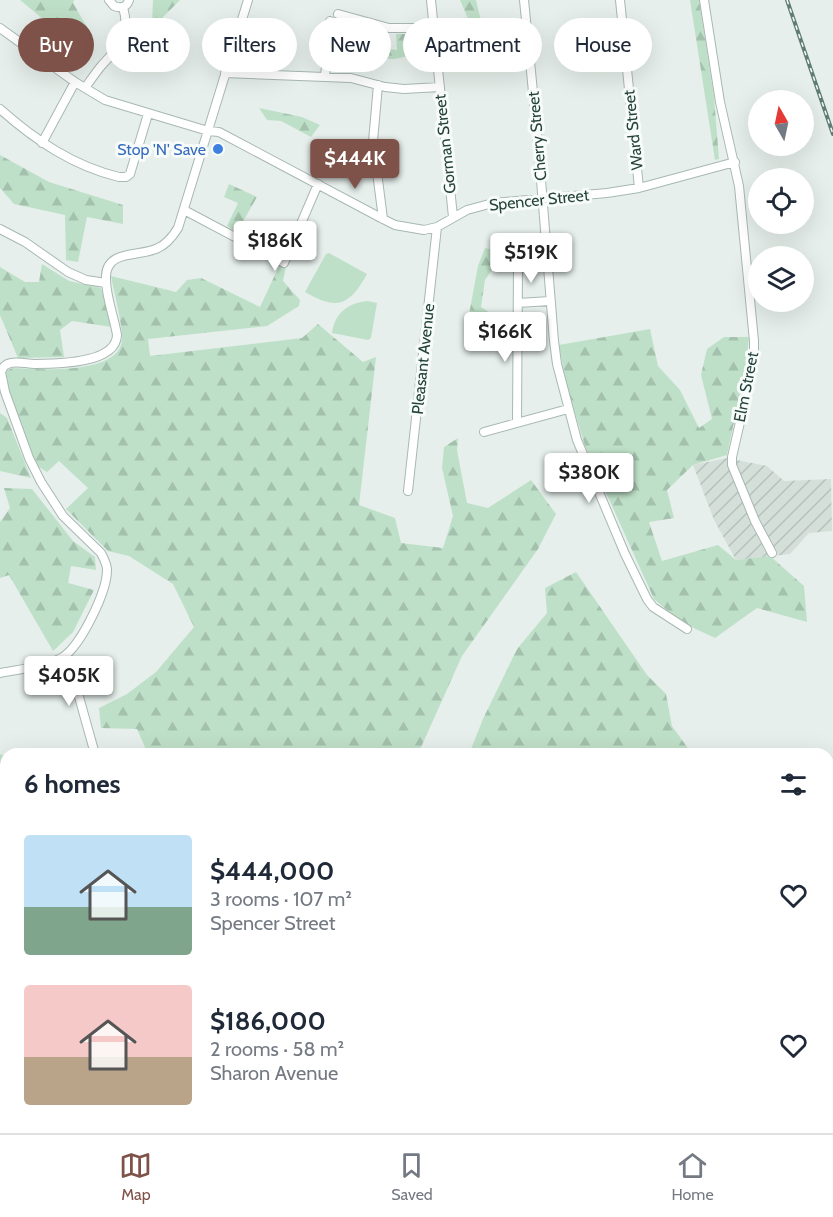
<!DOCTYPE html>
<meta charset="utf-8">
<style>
body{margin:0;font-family:Cabin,sans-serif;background:#f6f6f7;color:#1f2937;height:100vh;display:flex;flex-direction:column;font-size:22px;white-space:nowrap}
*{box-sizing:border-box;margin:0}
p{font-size:20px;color:#747a83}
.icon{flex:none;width:33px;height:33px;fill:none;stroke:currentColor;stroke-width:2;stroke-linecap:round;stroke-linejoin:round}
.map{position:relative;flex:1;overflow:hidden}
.details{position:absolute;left:0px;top:748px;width:834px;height:386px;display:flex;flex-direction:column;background:#fff;border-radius:18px 18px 0 0;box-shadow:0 6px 24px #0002}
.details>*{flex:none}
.guide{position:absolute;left:18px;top:18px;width:798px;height:54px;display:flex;gap:12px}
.needle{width:39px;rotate:351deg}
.controls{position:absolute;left:748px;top:90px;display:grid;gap:12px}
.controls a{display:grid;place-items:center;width:66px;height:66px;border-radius:50%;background:#fff;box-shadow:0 6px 24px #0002;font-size:30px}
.price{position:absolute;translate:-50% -51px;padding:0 14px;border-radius:6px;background:#fff;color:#222;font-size:20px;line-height:39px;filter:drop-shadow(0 2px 3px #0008)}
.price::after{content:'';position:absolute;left:50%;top:36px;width:18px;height:14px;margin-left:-9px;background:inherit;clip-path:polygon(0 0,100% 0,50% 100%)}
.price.current{background:#7f5249;color:#fff}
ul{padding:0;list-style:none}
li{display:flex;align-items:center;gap:18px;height:150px;padding:0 24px}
li span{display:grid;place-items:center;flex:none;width:168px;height:120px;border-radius:6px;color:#555}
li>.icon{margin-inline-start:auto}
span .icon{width:72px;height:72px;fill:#fffc;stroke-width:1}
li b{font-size:26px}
h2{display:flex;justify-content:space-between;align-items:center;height:72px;padding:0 24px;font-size:26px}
.tag{padding:0 21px;border-radius:27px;background:#fff;box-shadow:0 6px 24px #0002;font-size:21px;line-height:54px}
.tag.current{background:#7f5249;color:#fff}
.menu{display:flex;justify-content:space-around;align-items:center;height:84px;border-top:2px solid #e0e1e3;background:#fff;font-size:16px;color:#747a83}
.menu a{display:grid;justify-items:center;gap:3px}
.menu .current{color:#7f5249}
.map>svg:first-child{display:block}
</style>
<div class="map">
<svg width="833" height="1133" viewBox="0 0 833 1133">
<defs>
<pattern id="industrial-furrows" width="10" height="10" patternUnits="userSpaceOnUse" patternTransform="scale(1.5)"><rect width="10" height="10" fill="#d4dfda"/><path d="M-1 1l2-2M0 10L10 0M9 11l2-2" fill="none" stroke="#b6c1bc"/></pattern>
<pattern id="forest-firs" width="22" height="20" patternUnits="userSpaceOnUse" patternTransform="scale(1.5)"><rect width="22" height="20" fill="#bfe0c8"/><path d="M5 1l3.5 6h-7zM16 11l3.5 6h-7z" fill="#a4c1ad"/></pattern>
</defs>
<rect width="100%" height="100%" fill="#e6efeb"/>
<!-- industrial -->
<path fill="url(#industrial-furrows)" d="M727,458L767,466L784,481L831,479L832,531L809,533L790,554L736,560L714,520L693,465Z"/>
<!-- forest -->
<path fill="url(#forest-firs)" d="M20,0H74L73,3L91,34L76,41L60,26L49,24Z
M153,0H180L163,17L155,50L151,48Z
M460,0H476L480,17L490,27L492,35L472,28Z
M690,0H699L714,97L719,159L715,160Z
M396,34H408V56L395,59L370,58L366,46L397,50Z
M259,108L302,117L320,125L311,137L281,121L267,120Z
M0,155L49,182L123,205V224L87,217L78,262L66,260L65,215L14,204L0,188Z
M229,184L257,197L237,232L227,226L238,203L224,197Z
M485,248L504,252L485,280L481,307L492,314L495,332L483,331L478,344L465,336L478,266Z
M42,264L69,281L101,288L112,327L72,321L60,330L64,357L18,358L0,315V267L25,282H39Z
M279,266L286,267L283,281L300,300L299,306L267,326L148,339L150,356L302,338L318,324L363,362L376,357L359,505L395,518L401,543L443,548L453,516L442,468L444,447L458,438L457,450L467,503L488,508L531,480L556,514L538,549L462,656L418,754H148L137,729L101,728L99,708L127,694L156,672L194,627L173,584L129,556L108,551L66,509L88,488L59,461L47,472L34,464L22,425L5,383V374L7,371L12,368C36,369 119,376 122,340C123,326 114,292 111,276L176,292L187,280L201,278L260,307Z
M650,329L658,366L680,390L699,428L712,419L701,375L707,349L724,337H749L746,366L727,455L693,465L667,490L674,518L649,522L662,561L718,545L736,560L770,556L804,586L807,622L757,608L715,638L681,622L654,599L585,446L566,383L559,345Z
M0,413L7,418L31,478L0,471Z
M4,488L32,489L73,541L95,557L96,570L71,566L68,583L94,590L73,632L53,651L9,575L0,578V522L10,508Z
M576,572L647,675L666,694L672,726L692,754H469L483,719L517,649L547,613L545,588Z
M0,754L6,757V857L0,844Z
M828,885L833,896V1133H0V1087L4,1084L0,1071V1055L6,1052V1128H828Z
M6,896V1024L0,1016V901Z"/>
<!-- pitch -->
<path fill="#bfe0c8" d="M329,253L367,274C349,307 336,310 305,292L326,254Z
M367,301L377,303L371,338L368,340L332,333C335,313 348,303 367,301Z"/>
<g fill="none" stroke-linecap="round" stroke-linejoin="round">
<!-- stream -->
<path stroke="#8ec9d4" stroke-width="1.5" d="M327,1128L330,1132L337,1133
M787,1128L792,1133
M581,1133L583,1128"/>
<defs>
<path id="minor" d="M109,0L114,6C121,9 127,7 129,0
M431,0L453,217
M524,0L538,143L554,341L557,364L577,440L625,554L647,599L653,607L687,629
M620,0L639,188
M704,0L720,102L739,186L754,341V361L732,457V465L755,521L772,553
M338,14L389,28H434
M0,28L75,82L105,100L208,131L219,132L383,219L395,225L424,230L437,227L467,210L493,203L607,193L639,188L735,162
M225,73L351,78L385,87L404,89L440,87
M325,77L330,21
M378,85L373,141L383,219
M85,88C90,81 96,72 102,65C120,46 131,35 123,7
M0,109C35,140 73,166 119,177H126L130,174L148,114
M42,143L75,82
M184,210L284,263L318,184
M0,229L25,242L68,272L86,280L106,283
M518,303L550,301
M517,423L518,266
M484,432L568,409
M408,491L437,227
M67,654L95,754
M0,673C20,669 46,667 63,657C81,645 107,592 107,570C107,564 104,559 101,553L63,516L41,482L29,458L5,392L1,372C3,367 5,364 11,363C18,361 27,364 35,364C56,364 116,364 117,335C114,316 105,295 106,276C107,249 141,257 158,248C167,244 173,236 178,228L248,0"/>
</defs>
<!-- minor casing -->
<use href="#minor" stroke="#a8b8b2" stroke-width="10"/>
<!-- minor -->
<use href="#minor" stroke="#fff" stroke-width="8"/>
<defs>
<path id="rail" d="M787,0L833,134"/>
</defs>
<!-- rail casing -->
<use href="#rail" stroke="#5f7d75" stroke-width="4"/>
<!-- rail -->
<use href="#rail" stroke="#f7fbf9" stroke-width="1.5" stroke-dasharray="4.5" stroke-linecap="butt"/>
</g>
<!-- markers -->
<circle fill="#3f7fe0" stroke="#f7fbf9" stroke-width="2" cx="218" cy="149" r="6"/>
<g text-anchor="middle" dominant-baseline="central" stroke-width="6" stroke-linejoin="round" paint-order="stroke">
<!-- street labels -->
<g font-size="16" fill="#24423a" stroke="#f7fbf9">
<text transform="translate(633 130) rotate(-96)">Ward Street</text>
<text transform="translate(537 136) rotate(-95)">Cherry Street</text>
<text transform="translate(445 144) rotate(-96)">Gorman Street</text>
<text transform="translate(539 200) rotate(-6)">Spencer Street</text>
<text transform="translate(423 359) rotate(-84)">Pleasant Avenue</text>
<text transform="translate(746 387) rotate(-79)">Elm Street</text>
</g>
<!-- shop labels -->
<g font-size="16" fill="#366cbe" stroke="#f7fbf9" text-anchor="end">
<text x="206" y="149">Stop 'N' Save</text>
</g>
</g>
</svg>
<div class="controls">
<a><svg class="needle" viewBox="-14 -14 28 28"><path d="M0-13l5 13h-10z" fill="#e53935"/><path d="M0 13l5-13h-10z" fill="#747a83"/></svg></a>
<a><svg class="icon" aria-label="locate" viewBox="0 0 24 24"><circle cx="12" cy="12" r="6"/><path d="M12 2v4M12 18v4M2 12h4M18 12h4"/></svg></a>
<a><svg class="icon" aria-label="layers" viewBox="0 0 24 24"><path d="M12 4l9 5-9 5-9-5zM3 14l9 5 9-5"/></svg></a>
</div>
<b class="price current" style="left:355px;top:190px">$444K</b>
<b class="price" style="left:275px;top:272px">$186K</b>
<b class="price" style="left:531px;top:284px">$519K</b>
<b class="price" style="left:505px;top:363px">$166K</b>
<b class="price" style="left:589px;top:504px">$380K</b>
<b class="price" style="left:69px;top:707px">$405K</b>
<div class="guide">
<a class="tag current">Buy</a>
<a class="tag">Rent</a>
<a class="tag">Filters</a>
<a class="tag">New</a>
<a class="tag">Apartment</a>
<a class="tag">House</a>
</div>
<section class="details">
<h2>6 homes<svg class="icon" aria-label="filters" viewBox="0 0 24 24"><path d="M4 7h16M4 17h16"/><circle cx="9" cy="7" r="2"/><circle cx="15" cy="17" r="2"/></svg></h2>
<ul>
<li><span style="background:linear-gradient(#bfe0f5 60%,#7fa58c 0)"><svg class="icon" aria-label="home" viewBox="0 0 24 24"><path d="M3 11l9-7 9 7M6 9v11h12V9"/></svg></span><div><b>$444,000</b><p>3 rooms · 107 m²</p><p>Spencer Street</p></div><svg class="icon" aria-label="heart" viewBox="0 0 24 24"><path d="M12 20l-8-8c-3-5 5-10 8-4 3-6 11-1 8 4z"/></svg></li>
<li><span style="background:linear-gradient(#f6c9c9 60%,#b9a48a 0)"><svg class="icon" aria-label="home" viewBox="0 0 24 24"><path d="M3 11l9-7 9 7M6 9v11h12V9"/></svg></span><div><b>$186,000</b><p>2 rooms · 58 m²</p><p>Sharon Avenue</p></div><svg class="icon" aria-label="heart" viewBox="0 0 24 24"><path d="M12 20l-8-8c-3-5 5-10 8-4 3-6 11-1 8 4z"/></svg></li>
</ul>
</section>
</div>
<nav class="menu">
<a class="current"><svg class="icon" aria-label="map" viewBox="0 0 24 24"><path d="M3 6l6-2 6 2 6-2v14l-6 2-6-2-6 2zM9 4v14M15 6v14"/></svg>Map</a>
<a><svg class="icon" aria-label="saved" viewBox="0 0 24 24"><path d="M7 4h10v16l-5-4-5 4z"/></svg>Saved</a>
<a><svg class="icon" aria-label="home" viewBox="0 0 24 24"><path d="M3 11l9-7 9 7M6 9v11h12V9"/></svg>Home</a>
</nav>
